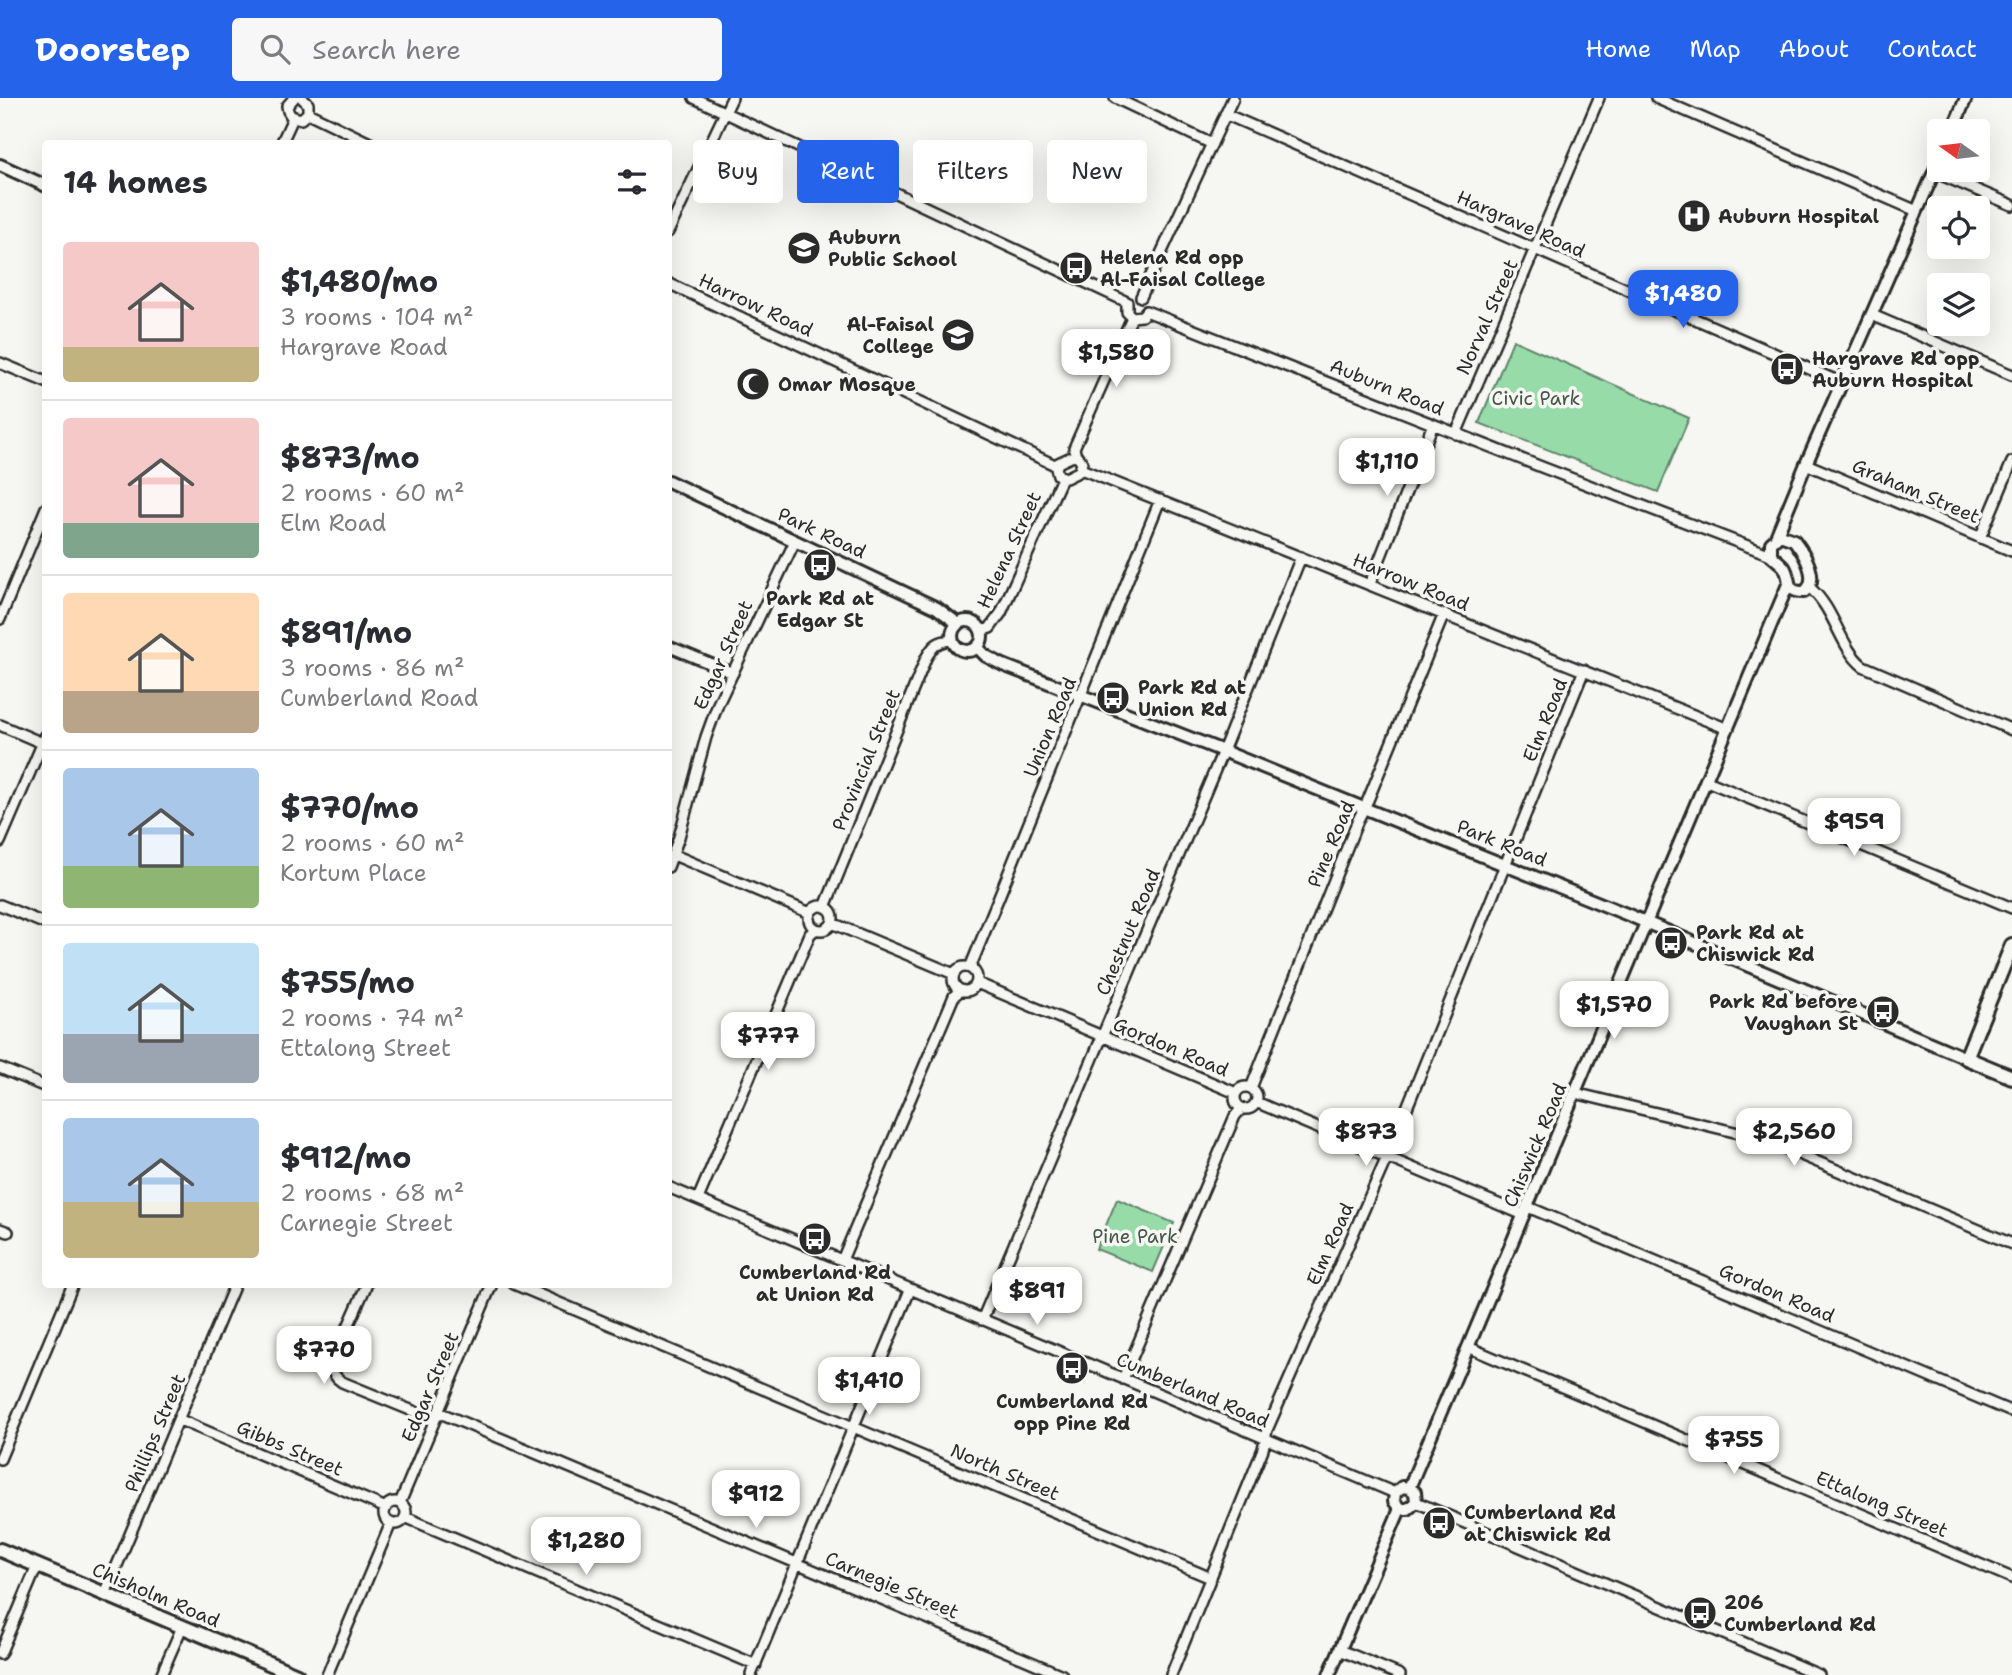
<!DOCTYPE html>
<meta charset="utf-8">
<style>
body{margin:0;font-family:"Shantell Sans",sans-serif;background:#f7f7f7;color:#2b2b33;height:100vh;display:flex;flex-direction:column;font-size:26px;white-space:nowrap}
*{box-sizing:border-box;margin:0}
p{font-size:23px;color:#7c7c81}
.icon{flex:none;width:38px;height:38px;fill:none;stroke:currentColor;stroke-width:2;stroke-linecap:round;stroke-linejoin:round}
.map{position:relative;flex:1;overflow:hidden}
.sheet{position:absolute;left:42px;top:42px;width:630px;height:1148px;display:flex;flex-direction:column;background:#fff;border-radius:7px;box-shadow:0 7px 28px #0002}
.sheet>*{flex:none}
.hud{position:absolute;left:693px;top:42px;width:665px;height:63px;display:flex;gap:14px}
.needle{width:46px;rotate:284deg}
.fabs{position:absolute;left:1927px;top:21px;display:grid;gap:14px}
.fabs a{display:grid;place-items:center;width:63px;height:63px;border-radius:7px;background:#fff;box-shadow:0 7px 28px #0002;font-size:35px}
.price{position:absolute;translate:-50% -60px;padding:0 16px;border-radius:14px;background:#fff;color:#222;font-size:23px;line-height:46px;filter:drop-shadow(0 2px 4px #0008)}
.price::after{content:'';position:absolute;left:50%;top:42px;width:21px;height:16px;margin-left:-10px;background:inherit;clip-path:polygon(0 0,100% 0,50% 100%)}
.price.active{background:#2563eb;color:#fff}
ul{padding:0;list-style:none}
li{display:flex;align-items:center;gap:21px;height:175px;padding:0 21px}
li+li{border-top:2px solid #e1e1e2}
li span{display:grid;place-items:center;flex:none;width:196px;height:140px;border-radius:7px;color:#555}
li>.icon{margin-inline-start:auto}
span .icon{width:84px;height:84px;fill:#fffc;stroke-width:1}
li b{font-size:30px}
h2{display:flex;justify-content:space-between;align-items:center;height:84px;padding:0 21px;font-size:30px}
.tag{padding:0 24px;border-radius:7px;background:#fff;box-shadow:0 7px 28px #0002;font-size:24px;line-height:63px}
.tag.active{background:#2563eb;color:#fff}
header{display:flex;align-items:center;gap:42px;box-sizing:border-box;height:98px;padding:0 35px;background:#2563eb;color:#fff}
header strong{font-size:33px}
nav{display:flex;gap:38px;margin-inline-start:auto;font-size:24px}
.search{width:490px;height:63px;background:#f7f7f7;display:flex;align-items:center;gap:18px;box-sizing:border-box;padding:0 24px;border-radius:7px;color:#7c7c81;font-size:26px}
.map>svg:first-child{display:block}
</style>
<header>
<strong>Doorstep</strong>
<div class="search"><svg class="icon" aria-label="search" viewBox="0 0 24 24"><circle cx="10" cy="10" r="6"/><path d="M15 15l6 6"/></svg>Search here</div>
<nav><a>Home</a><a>Map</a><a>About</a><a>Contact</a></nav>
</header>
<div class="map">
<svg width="2012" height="1577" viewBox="0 0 2012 1577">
<rect width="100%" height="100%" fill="#f6f6f2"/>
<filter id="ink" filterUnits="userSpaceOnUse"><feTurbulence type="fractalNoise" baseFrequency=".0143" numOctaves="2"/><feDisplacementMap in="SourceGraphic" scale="14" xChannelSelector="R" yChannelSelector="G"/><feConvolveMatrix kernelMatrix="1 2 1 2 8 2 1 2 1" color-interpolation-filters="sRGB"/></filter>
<g filter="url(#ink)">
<!-- green -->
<path fill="#97dca8" stroke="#61846a" stroke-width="2" d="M1513,242L1689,320L1658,394L1479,325Z
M1117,1101L1174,1125L1153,1174L1096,1151Z"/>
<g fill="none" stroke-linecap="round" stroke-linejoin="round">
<defs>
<path id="minor" d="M294,0L287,8L288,13L291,18L301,21L308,15
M302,0L308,6V15
M694,0L1127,204
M1115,0L1212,46
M1656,0L1917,113
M308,15L372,46
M1225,16L1842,285
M281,46L293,20
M1934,74L2012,107
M668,134L732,0
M668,185L1057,368
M1141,199L1233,0
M1127,204V214L1132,219L1142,218L1146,213
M1146,213L1544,370L1771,457
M1872,217L2012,277
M0,265L46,284
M1456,336L1599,0
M1073,358L1079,360L1082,364L1080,373L1066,380L1058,377L1056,370L1058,365Z
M1076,359L1074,350L1132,219
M1806,366L2012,453
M1081,371L1728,631
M1980,440L2012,364
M1370,486L1433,326
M1810,490C1835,511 1840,550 1863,568L2012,632
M0,521L46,410
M981,533L990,530L1001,515L1062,380
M668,548L733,575
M0,627L42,645
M1707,683L2012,810
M0,744L46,637
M674,757L810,815
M668,769L679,739L706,639L718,606L795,443
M0,807L46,826
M809 820a12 12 0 1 1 24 0a12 12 0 1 1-24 0Z
M825,809L926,560C933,548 937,543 952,542
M832,825L954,876
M953 881a12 12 0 1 1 24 0a12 12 0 1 1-24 0Z
M970,870L1160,402
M977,885L1236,995
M0,970L46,989
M1235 1000a11 11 0 1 1 22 0a11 11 0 1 1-22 0Z
M1251,990L1358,722L1368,702L1444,516
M1575,995L1763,1041L2012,1146
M1256,1004L1524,1117
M668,1089L1395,1395
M698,1101L810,836L816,831
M1528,1109L2012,1314
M0,1131L8,1134
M842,1162L954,898L961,892
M367,1186L334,1260L332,1273L337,1280L342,1284L435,1322
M514,1186L1211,1480
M982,1222L1223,653L1301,459
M1468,1249L2012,1480
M1123,1281L1235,1018L1242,1010
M438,1314L1062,1577
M180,1322L386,1410
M0,1361L73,1186
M1416,1404L1819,1577
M384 1415a11 11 0 1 1 22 0a11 11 0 1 1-22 0Z
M400,1405L492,1186
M405,1419L756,1567
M105,1496L235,1186
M1340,1552L1400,1577
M0,1556L37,1468
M161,1577L182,1529
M327,1577L391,1425
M751,1577L910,1192
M1171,1577L1263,1351L1267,1332L1387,1059L1584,572"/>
<path id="tertiary" d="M1952,33L1966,0
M0,67L46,88
M668,383L937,510L957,525
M1780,437L1794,442C1804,455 1821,482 1804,494C1784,494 1792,481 1784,469C1781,465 1775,461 1771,457V445Z
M1776,439L1806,366L1939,63
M952 538a15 15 0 1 1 30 0a15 15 0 1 1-30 0Z
M977,549L986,558L1003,567L1223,653L1631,818L1966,960
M1409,1390L1789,484
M1400,1411H1408L1416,1404L1415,1394L1409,1390
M1400,1411L1394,1403L1395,1395L1402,1389L1409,1390
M1329,1577L1400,1411"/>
<path id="secondary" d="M2012,847L1966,960L2012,979
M0,1452L297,1577"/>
</defs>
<!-- minor casing -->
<use href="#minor" stroke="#2b2b2b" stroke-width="14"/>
<!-- tertiary casing -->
<use href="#tertiary" stroke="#2b2b2b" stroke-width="16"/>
<!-- secondary casing -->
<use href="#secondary" stroke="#2b2b2b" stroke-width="18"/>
<!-- minor -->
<use href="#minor" stroke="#f6f6f2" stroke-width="9"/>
<!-- tertiary -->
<use href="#tertiary" stroke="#f6f6f2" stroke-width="10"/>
<!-- secondary -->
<use href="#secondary" stroke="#f6f6f2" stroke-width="12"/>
</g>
</g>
<!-- icons -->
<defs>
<symbol id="hospital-disc" viewBox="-11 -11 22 22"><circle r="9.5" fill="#2b2b2b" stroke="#f6f6f2"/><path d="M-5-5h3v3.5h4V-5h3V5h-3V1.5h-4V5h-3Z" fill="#fff"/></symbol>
<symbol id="school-disc" viewBox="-11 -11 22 22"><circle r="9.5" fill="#2b2b2b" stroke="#f6f6f2"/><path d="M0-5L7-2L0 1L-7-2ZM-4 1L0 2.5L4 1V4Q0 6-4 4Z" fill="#fff"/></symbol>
<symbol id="bus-disc" viewBox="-11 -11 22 22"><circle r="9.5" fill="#2b2b2b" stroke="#f6f6f2"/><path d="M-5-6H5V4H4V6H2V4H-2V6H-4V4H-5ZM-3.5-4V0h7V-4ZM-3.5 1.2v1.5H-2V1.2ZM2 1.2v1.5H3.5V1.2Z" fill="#fff"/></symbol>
<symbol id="mosque-disc" viewBox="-11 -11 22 22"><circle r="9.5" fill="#2b2b2b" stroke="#f6f6f2"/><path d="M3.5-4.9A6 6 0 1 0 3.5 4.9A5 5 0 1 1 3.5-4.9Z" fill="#fff"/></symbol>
</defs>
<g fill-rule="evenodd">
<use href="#hospital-disc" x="1675" y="99" width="38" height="38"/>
<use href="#school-disc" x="785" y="131" width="38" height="38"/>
<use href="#bus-disc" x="1057" y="151" width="38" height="38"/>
<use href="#school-disc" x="939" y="218" width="38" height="38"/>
<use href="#bus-disc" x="1768" y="252" width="38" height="38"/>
<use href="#mosque-disc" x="734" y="267" width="38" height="38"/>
<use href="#bus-disc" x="801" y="448" width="38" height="38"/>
<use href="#bus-disc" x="1094" y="581" width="38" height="38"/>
<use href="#bus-disc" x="1652" y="826" width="38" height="38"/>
<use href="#bus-disc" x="1864" y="895" width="38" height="38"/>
<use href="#bus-disc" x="796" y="1122" width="38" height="38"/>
<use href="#bus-disc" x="1053" y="1251" width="38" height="38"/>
<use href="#bus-disc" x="1420" y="1406" width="38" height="38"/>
<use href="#bus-disc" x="1681" y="1496" width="38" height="38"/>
</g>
<g text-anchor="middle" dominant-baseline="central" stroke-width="7" stroke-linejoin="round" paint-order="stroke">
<!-- poi labels -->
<g font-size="19" font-weight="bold" fill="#2b2b2b" stroke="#f6f6f2" text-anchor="start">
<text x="1718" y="118">Auburn Hospital</text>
<text x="828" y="139">Auburn<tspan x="828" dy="22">Public School</tspan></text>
<text x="1100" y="159">Helena Rd opp<tspan x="1100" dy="22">Al-Faisal College</tspan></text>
<text x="934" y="226" text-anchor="end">Al-Faisal<tspan x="934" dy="22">College</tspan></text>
<text x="1812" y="260">Hargrave Rd opp<tspan x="1812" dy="22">Auburn Hospital</tspan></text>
<text x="778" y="286">Omar Mosque</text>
<text x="820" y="500" text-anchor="middle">Park Rd at<tspan x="820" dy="22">Edgar St</tspan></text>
<text x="1138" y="589">Park Rd at<tspan x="1138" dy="22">Union Rd</tspan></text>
<text x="1696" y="834">Park Rd at<tspan x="1696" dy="22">Chiswick Rd</tspan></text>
<text x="1858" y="903" text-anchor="end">Park Rd before<tspan x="1858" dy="22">Vaughan St</tspan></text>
<text x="815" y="1174" text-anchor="middle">Cumberland Rd<tspan x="815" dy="22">at Union Rd</tspan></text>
<text x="1072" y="1303" text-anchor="middle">Cumberland Rd<tspan x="1072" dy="22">opp Pine Rd</tspan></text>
<text x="1464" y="1414">Cumberland Rd<tspan x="1464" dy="22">at Chiswick Rd</tspan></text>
<text x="1724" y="1504">206<tspan x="1724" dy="22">Cumberland Rd</tspan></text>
</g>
<!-- street labels -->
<g font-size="19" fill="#2b2b2b" stroke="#f6f6f2">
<text transform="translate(1521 126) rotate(24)">Hargrave Road</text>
<text transform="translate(756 207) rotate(25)">Harrow Road</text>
<text transform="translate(1487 219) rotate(-66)">Norval Street</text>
<text transform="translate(1387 289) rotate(22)">Auburn Road</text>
<text transform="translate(1916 393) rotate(23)">Graham Street</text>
<text transform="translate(822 435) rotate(25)">Park Road</text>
<text transform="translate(1009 452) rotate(-65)">Helena Street</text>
<text transform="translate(1411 484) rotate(22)">Harrow Road</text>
<text transform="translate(723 557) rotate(-66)">Edgar Street</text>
<text transform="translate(1545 622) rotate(-68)">Elm Road</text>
<text transform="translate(1050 629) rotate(-67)">Union Road</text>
<text transform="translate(866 662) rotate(-68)">Provincial Street</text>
<text transform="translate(1502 745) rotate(22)">Park Road</text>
<text transform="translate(1331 746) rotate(-67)">Pine Road</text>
<text transform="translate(1128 834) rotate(-67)">Chestnut Road</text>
<text transform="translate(1171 949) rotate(23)">Gordon Road</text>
<text transform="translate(1535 1047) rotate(-67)">Chiswick Road</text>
<text transform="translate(1330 1146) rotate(-66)">Elm Road</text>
<text transform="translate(1777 1195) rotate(23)">Gordon Road</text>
<text transform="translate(430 1289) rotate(-67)">Edgar Street</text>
<text transform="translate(1193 1292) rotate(23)">Cumberland Road</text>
<text transform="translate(155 1335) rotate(-67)">Phillips Street</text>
<text transform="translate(290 1350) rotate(23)">Gibbs Street</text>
<text transform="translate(1005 1374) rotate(23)">North Street</text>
<text transform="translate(1882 1406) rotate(23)">Ettalong Street</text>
<text transform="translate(892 1487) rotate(23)">Carnegie Street</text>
<text transform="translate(156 1497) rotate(23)">Chisholm Road</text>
</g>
<!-- park labels -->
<g font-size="19" fill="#46574a" stroke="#f6f6f2">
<text x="1536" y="300">Civic Park</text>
<text x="1135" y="1138">Pine Park</text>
</g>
</g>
</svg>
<div class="fabs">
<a><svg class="needle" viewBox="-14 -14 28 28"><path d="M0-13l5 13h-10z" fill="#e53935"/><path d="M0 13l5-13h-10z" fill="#7c7c81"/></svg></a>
<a><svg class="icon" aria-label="locate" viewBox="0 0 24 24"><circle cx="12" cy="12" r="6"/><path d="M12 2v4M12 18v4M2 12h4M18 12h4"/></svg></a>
<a><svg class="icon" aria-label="layers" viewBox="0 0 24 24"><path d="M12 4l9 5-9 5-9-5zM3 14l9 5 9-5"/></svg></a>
</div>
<b class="price active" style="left:1683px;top:232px">$1,480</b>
<b class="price" style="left:1116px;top:291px">$1,580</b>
<b class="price" style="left:1387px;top:400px">$1,110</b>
<b class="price" style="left:1854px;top:760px">$959</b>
<b class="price" style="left:1614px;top:943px">$1,570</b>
<b class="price" style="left:768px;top:974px">$777</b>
<b class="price" style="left:1366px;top:1070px">$873</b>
<b class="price" style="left:1794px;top:1070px">$2,560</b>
<b class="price" style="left:1037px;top:1229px">$891</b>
<b class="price" style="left:324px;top:1288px">$770</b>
<b class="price" style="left:869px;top:1319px">$1,410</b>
<b class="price" style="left:1734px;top:1378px">$755</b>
<b class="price" style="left:756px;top:1432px">$912</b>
<b class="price" style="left:586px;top:1479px">$1,280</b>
<div class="hud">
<a class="tag">Buy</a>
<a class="tag active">Rent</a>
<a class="tag">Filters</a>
<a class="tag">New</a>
</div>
<section class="sheet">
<h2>14 homes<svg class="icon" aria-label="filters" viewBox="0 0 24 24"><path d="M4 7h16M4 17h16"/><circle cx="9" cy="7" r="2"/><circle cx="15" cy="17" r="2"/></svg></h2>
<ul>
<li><span style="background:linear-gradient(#f6c9c9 75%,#c2b280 0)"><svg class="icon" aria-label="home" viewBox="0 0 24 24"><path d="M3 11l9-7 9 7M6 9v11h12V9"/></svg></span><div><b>$1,480/mo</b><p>3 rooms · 104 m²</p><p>Hargrave Road</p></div></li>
<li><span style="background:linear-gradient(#f6c9c9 75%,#7fa58c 0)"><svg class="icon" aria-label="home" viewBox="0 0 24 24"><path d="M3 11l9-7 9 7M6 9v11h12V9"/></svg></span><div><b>$873/mo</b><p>2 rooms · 60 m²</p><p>Elm Road</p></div></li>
<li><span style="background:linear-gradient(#ffd9b3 70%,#b9a48a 0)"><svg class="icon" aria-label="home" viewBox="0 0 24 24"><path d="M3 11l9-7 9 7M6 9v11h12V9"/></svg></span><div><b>$891/mo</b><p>3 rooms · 86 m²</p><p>Cumberland Road</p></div></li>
<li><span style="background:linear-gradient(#a9c7e8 70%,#8fb573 0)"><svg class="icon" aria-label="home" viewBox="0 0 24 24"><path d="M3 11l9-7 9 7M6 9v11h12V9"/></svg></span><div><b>$770/mo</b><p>2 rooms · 60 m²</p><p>Kortum Place</p></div></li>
<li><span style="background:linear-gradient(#bfe0f5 65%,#9aa5b1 0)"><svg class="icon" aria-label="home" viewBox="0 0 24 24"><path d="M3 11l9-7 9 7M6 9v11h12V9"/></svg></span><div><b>$755/mo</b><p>2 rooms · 74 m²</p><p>Ettalong Street</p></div></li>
<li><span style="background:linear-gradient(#a9c7e8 60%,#c2b280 0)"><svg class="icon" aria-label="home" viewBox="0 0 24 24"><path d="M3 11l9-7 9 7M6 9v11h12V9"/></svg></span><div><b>$912/mo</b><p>2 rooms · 68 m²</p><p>Carnegie Street</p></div></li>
</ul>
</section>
</div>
